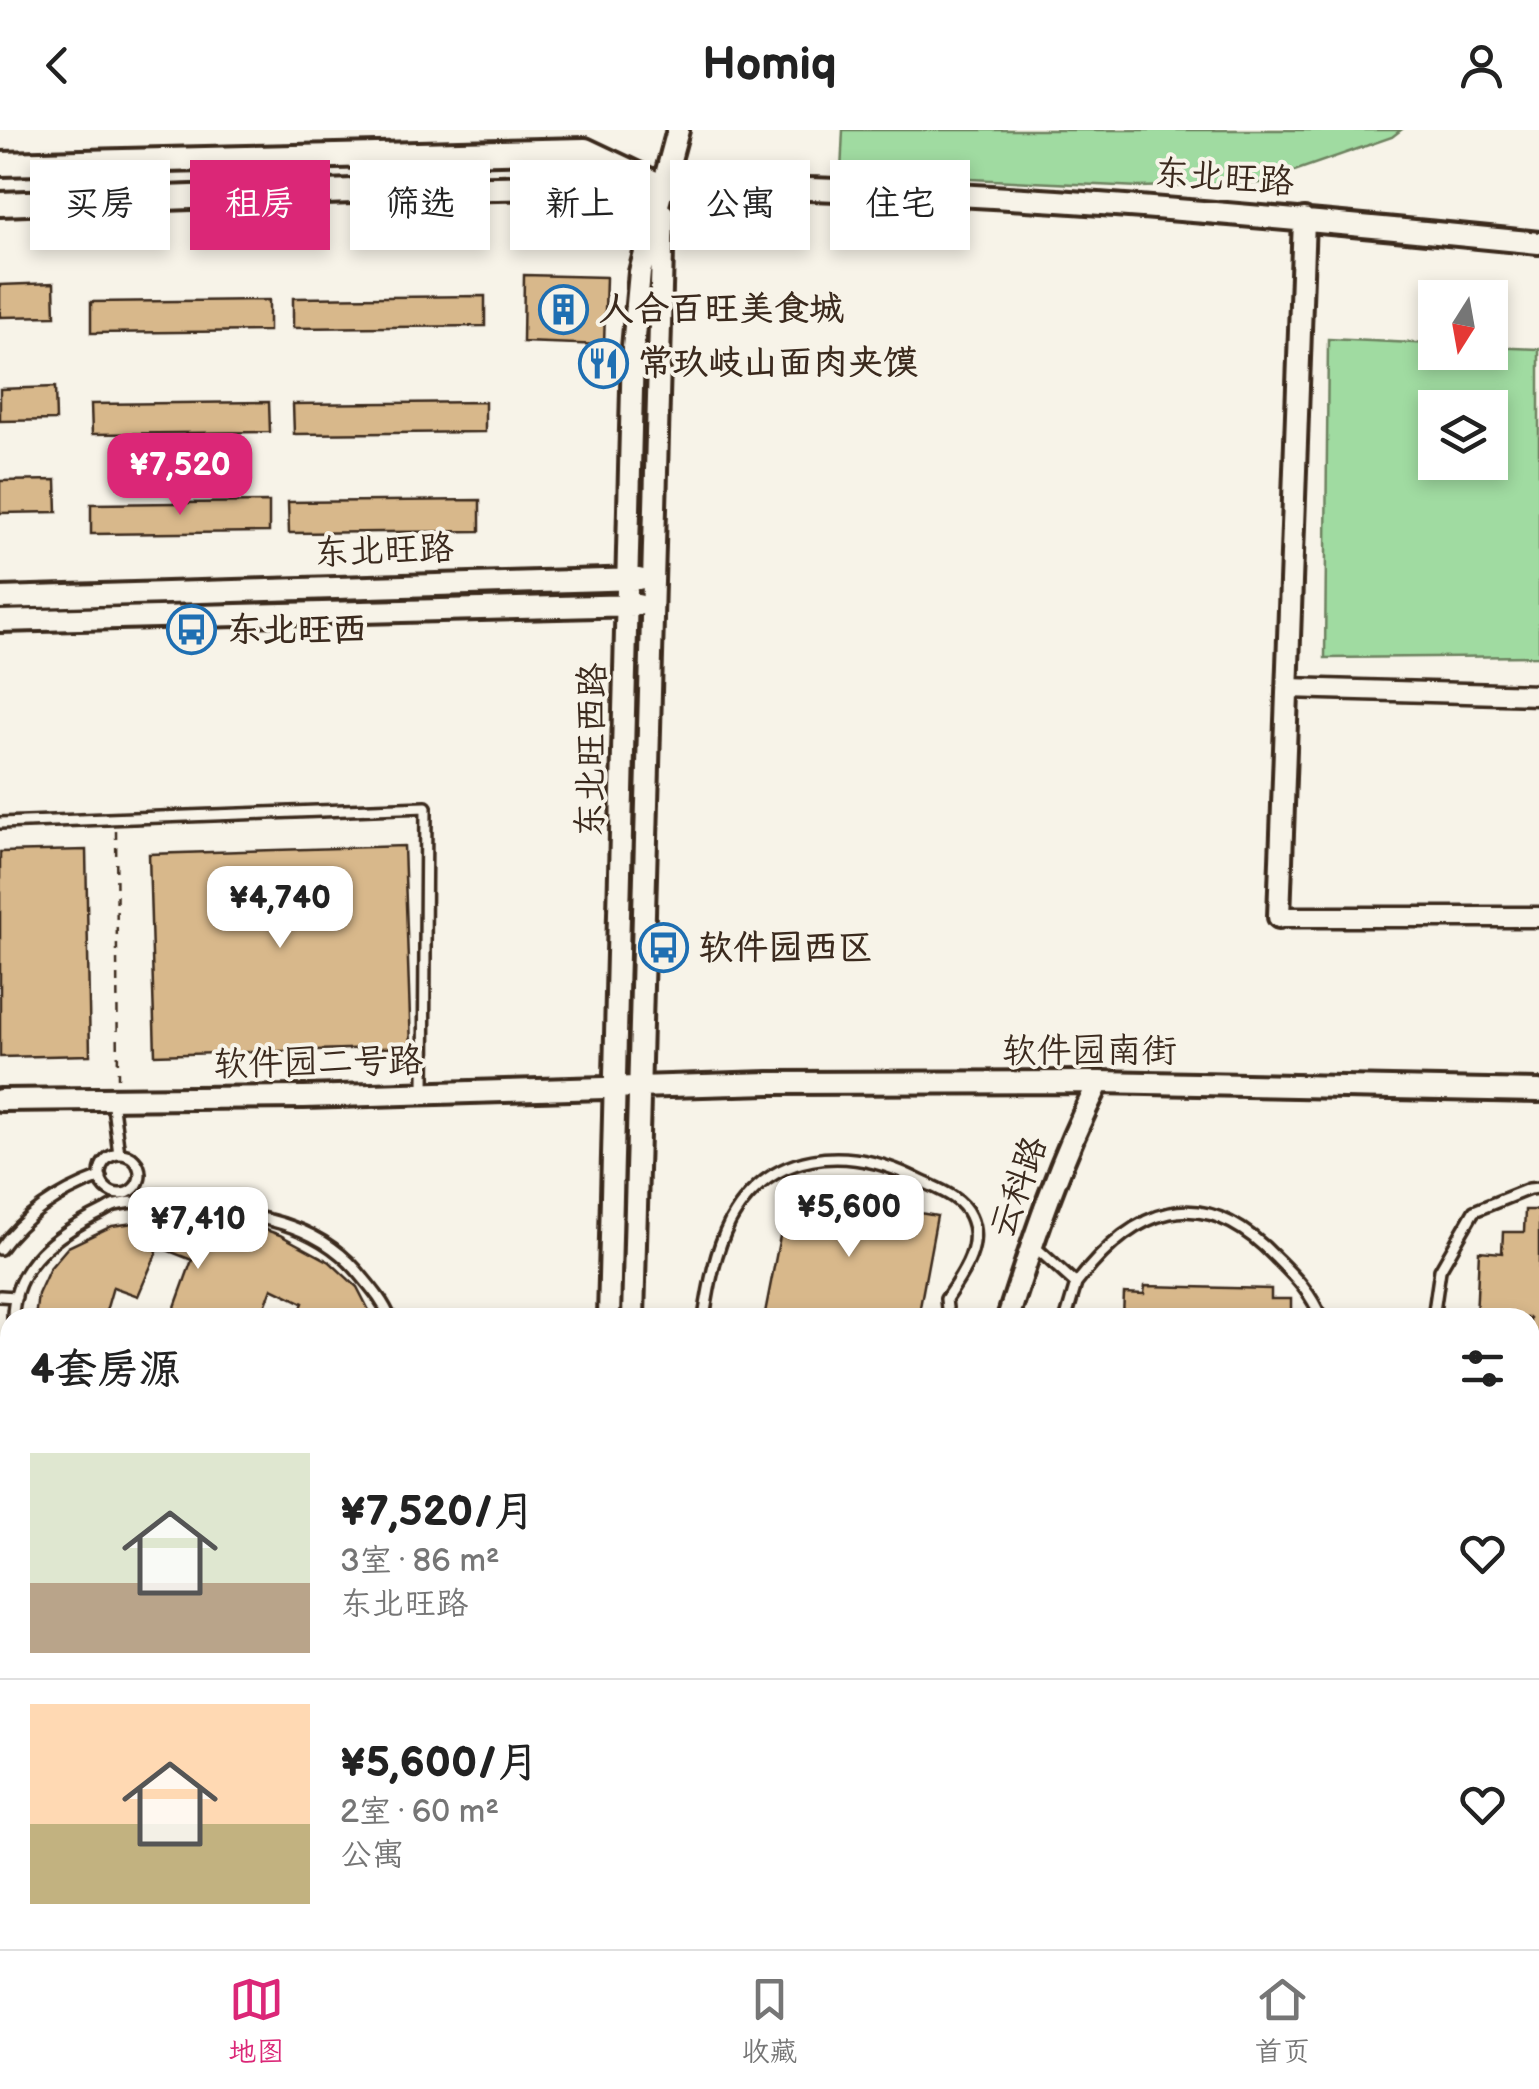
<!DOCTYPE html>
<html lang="zh">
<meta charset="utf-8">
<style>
body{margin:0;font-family:"Balsamiq Sans","LXGW WenKai TC",sans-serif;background:#f2f2f2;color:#222;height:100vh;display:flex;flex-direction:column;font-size:38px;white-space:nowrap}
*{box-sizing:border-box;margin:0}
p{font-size:32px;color:#767676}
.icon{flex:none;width:55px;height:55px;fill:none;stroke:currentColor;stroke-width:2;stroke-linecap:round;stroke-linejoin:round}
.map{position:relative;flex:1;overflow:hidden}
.side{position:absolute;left:0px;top:1178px;width:1540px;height:642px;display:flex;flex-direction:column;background:#fff;border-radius:30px 30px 0 0;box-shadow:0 5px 15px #0003}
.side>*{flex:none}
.banner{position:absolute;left:30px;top:30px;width:1000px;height:90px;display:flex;gap:20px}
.needle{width:65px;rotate:191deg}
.fabs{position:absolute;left:1418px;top:150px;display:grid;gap:20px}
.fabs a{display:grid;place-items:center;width:90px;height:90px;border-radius:0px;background:#fff;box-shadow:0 5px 15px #0003;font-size:50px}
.price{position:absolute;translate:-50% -85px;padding:0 22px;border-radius:20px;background:#fff;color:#222;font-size:32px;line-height:65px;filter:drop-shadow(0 2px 5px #0008)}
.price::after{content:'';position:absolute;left:50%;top:60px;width:30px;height:22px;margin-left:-15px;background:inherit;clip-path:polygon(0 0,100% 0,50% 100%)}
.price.current{background:#db2777;color:#fff}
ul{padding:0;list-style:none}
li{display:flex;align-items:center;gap:30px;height:250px;padding:0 30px}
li+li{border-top:2px solid #e0e0e0}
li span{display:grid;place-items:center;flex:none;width:280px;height:200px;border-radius:0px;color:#555}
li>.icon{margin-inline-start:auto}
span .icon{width:120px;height:120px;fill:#fffc;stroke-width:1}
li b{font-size:42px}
h2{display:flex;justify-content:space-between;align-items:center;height:120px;padding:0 30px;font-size:42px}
.chip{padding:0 35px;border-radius:0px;background:#fff;box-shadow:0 5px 15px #0003;font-size:35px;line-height:90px}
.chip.current{background:#db2777;color:#fff}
header{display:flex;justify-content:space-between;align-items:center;height:130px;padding:0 30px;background:#fff;font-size:45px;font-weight:800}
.menu{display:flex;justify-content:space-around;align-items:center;height:140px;border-top:2px solid #e0e0e0;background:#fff;font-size:28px;color:#767676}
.menu a{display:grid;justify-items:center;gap:5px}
.menu .current{color:#db2777}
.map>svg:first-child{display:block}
</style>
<header><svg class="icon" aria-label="back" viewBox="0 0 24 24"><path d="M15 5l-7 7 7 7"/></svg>Homiq<svg class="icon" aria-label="person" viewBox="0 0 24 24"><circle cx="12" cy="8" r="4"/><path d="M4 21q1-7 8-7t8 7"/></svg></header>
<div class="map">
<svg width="1539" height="1819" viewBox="0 0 1539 1819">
<rect width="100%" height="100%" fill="#f7f3e8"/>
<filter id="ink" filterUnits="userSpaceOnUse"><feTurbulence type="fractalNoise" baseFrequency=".01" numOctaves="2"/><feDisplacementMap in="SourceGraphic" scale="20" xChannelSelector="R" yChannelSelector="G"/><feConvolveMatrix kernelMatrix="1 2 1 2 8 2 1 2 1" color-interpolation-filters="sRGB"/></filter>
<g filter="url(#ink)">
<!-- green -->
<path fill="#a0dba1" stroke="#6e8260" stroke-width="2.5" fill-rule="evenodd" d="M843,0H1401L1392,7L1260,53L1140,57L841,43Z
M1328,209L1435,214V222H1490V217L1539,219V526L1325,528ZM1435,278H1490V332H1435Z"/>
<!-- building -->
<path fill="#d8b88b" stroke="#3b2a1e" stroke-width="2.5" d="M524,145L606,147L604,215L523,212Z
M54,153L55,186L0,187V155Z
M485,166V196L293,198V168Z
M269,170V201L91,203V172Z
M55,257L56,290L0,291V259Z
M269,272L270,302L92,304L91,274Z
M485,272V302L294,304L293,274Z
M56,350L57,382L0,383V351Z
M480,370V401L289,403L288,372Z
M269,372V402L91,404V374Z
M404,716L411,917L155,925L149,724Z
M86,720L90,925L0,927V722Z
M789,1060L937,1086L918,1188H764Z
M1525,1080H1539V1438L1530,1437V1188H1476L1479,1121L1502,1123L1503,1102H1524Z
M177,1087L252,1095L280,1105L330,1132L357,1157L373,1188H290L294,1179L300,1181L303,1173L272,1158L261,1188H171L192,1130L159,1117L138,1166L113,1157L104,1188H35L38,1164L50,1138L68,1117L112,1096Z
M1145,1156L1271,1159V1169H1291V1188H1123L1124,1163L1144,1164Z
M0,1407H10V1454L0,1453Z
M0,1480L10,1481V1528H0Z
M0,1555L10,1556V1598L3,1604H0Z
M1539,1687V1819H1472L1462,1810H1530V1696Z
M117,1810H439L442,1819H121Z
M790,1810H1014L1016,1814L1015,1819H798Z
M1158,1810H1298V1819H1158Z"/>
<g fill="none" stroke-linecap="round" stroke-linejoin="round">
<defs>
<path id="service" d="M0,693L426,677L424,963
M112,969L119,1024
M100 1044a20 20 0 1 1 40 0a20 20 0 1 1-40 0Z
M1034,1116L1076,1154C1134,1078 1201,1050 1275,1127C1294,1146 1311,1162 1321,1188
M0,1119C25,1084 60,1062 101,1047
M0,1166L16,1167
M13,1188C13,1134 59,1103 102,1082C107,1080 111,1076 116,1075C142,1068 174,1074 200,1078C264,1087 322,1094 364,1149C374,1161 384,1173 390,1188
M704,1188C709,1156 715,1121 730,1092C770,1019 847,1015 915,1048C934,1058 961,1065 970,1086C984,1116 962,1145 946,1169L948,1188
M1066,1188L1076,1154
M1433,1188L1440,1140L1474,1081L1529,1059L1539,1058
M0,1253L10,1258
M0,1351L10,1353
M1530,1518L1539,1522
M0,1610L10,1603
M1530,1618L1539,1617
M1530,1670L1539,1666
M0,1803L10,1790
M78,1810L82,1819
M430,1810L432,1819
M1444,1810V1819"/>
<path id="minor" d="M1287,558L1539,565
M1279,787H1539"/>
<path id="tertiary" d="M663,57C956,57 1248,84 1539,113
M0,468L639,449
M0,491L638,475
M1279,787L1304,89
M0,970L304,967L769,953L1099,952L1539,961
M609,1188L633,218L640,142L678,0
M633,1188L663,84
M1008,1188C1034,1107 1061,1027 1099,952
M1053,1810L1056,1819
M592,1819V1810
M617,1819V1810"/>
<path id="secondary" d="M0,34L585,20L663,57
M0,74L353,61L646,55"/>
</defs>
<!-- service casing -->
<use href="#service" stroke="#3b2a1e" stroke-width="16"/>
<!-- minor casing -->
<use href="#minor" stroke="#3b2a1e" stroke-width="25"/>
<!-- tertiary casing -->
<use href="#tertiary" stroke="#3b2a1e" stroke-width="28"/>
<!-- secondary casing -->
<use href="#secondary" stroke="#3b2a1e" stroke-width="30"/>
<!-- path -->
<path stroke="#3b2a1e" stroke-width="2.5" stroke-dasharray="8 8" stroke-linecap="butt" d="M116,701L118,948"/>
<!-- service -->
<use href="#service" stroke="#f7f3e8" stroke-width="9"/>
<!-- minor -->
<use href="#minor" stroke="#f7f3e8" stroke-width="18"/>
<!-- tertiary -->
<use href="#tertiary" stroke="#f7f3e8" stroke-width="20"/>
<!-- secondary -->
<use href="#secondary" stroke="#f7f3e8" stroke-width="22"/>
</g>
</g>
<!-- icons -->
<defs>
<symbol id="building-ring" viewBox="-11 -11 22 22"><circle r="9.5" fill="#f7f3e8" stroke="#1f6fb2" stroke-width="1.5"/><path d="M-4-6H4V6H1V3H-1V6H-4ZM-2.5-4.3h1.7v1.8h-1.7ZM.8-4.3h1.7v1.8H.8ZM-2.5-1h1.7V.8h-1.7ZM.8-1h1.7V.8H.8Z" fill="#1f6fb2"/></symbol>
<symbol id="restaurant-ring" viewBox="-11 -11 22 22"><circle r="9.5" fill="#f7f3e8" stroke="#1f6fb2" stroke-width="1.5"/><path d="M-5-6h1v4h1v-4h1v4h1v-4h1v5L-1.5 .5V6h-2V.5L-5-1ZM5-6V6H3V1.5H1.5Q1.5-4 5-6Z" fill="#1f6fb2"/></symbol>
<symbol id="bus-ring" viewBox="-11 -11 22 22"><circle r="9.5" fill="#f7f3e8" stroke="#1f6fb2" stroke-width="1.5"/><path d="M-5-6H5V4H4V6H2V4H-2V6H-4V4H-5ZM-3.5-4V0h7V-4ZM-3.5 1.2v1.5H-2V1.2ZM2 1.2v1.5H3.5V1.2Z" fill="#1f6fb2"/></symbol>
</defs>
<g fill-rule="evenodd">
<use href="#building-ring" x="536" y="152" width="55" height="55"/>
<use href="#restaurant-ring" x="576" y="206" width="55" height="55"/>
<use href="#bus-ring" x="164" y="472" width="55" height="55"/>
<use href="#bus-ring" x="636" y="790" width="55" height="55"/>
</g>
<g text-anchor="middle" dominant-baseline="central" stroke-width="8" stroke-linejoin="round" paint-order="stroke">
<!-- street labels -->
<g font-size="35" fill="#3b2a1e" stroke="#f7f3e8">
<text transform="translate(1224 48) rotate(4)">东北旺路</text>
<text transform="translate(384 421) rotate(-2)">东北旺路</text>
<text transform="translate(592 620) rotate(-89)">东北旺西路</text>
<text x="1089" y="921">软件园南街</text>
<text transform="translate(318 933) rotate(-1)">软件园二号路</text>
<text transform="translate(1019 1057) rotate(-70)">云科路</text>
</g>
<!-- poi labels -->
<g font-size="35" font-weight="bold" fill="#3b2a1e" stroke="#f7f3e8" text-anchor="start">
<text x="599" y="179">人合百旺美食城</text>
<text x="638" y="233">常玖岐山面肉夹馍</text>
<text x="227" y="500">东北旺西</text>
<text x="698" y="818">软件园西区</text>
</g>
</g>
</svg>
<div class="fabs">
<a><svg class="needle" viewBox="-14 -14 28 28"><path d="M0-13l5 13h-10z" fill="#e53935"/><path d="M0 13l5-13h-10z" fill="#767676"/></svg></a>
<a><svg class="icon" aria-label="layers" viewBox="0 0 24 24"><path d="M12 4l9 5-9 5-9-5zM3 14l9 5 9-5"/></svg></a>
</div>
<b class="price current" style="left:180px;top:388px">¥7,520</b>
<b class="price" style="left:280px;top:821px">¥4,740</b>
<b class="price" style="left:849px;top:1130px">¥5,600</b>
<b class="price" style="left:198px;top:1142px">¥7,410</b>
<div class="banner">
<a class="chip">买房</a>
<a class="chip current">租房</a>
<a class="chip">筛选</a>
<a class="chip">新上</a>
<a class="chip">公寓</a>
<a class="chip">住宅</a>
</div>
<section class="side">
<h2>4套房源<svg class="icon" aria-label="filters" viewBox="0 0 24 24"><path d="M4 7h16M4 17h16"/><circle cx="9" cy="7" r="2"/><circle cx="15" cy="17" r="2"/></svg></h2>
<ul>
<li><span style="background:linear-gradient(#dfe7d0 65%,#b9a48a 0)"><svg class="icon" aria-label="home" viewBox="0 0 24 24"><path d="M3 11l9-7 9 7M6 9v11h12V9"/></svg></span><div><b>¥7,520/月</b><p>3室 · 86 m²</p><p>东北旺路</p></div><svg class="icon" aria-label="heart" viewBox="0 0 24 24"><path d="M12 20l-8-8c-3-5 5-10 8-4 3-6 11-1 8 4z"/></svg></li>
<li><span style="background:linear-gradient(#ffd9b3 60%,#c2b280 0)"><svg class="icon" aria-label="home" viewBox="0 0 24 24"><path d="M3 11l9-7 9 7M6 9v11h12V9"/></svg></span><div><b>¥5,600/月</b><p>2室 · 60 m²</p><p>公寓</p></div><svg class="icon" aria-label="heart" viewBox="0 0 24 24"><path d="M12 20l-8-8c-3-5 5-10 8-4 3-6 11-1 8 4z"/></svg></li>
</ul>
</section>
</div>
<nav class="menu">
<a class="current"><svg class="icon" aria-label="map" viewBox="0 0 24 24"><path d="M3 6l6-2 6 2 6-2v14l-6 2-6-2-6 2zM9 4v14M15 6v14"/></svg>地图</a>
<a><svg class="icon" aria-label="saved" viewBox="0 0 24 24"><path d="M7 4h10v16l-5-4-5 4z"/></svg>收藏</a>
<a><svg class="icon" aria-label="home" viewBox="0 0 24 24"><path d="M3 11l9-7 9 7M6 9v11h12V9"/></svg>首页</a>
</nav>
